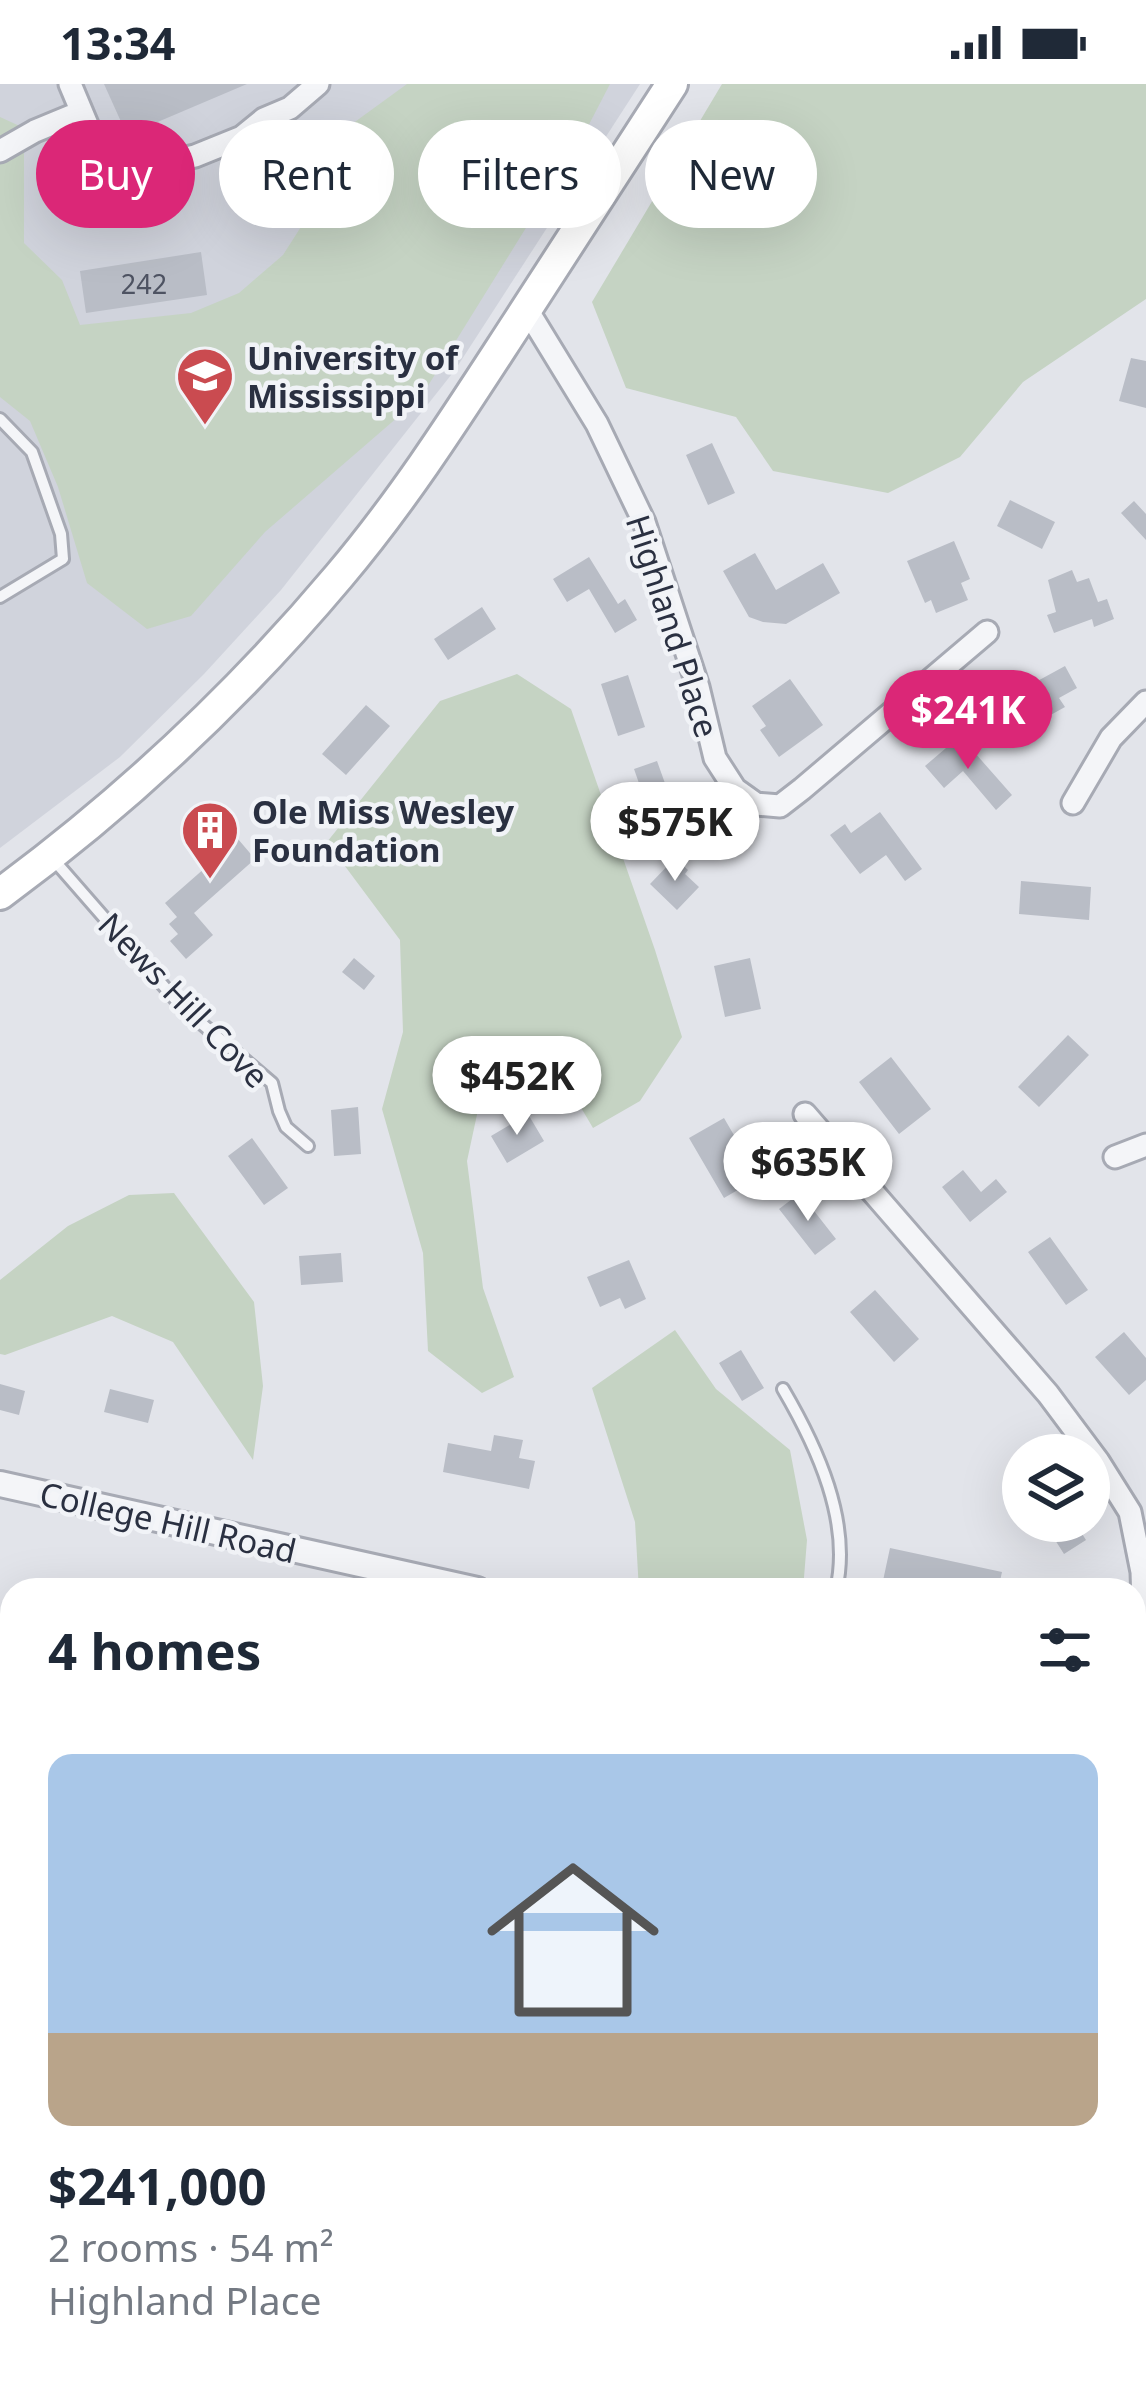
<!DOCTYPE html>
<meta charset="utf-8">
<style>
body{margin:0;font-family:"Noto Sans",sans-serif;background:#f2f2f3;color:#1f2937;height:100vh;display:flex;flex-direction:column;font-size:45px;white-space:nowrap}
*{box-sizing:border-box;margin:0}
p{font-size:39px;color:#747a83}
.icon{flex:none;width:66px;height:66px;fill:none;stroke:currentColor;stroke-width:2;stroke-linecap:round;stroke-linejoin:round}
.map{position:relative;flex:1;overflow:hidden}
.drawer{position:absolute;left:0px;top:1494px;width:1146px;height:807px;display:flex;flex-direction:column;background:#fff;border-radius:36px 36px 0 0;box-shadow:0 12px 48px #0002}
.drawer>*{flex:none}
.guide{position:absolute;left:36px;top:36px;width:1074px;height:108px;display:flex;gap:24px}
.fabs{position:absolute;left:1002px;top:1350px;display:grid;gap:24px}
.fabs a{display:grid;place-items:center;width:108px;height:108px;border-radius:50%;background:#fff;box-shadow:0 12px 48px #0002;font-size:60px}
.price{position:absolute;translate:-50% -102px;padding:0 27px;border-radius:42px;background:#fff;color:#222;font-size:39px;line-height:78px;filter:drop-shadow(0 3px 6px #0008)}
.price::after{content:'';position:absolute;left:50%;top:72px;width:36px;height:27px;margin-left:-18px;background:inherit;clip-path:polygon(0 0,100% 0,50% 100%)}
.price.active{background:#db2777;color:#fff}
ul{padding:0;list-style:none}
li{display:grid;align-content:center;gap:24px;height:636px;padding:0 48px}
li span{display:grid;place-items:center;height:372px;border-radius:24px;color:#555}
li>.icon{margin-inline-start:auto}
span .icon{width:216px;height:216px;fill:#fffc;stroke-width:1}
li b{font-size:51px}
h2{display:flex;justify-content:space-between;align-items:center;height:144px;padding:0 48px;font-size:51px}
.tag{padding:0 42px;border-radius:54px;background:#fff;box-shadow:0 12px 48px #0002;font-size:42px;line-height:108px}
.tag.active{background:#db2777;color:#fff}
.status{display:flex;justify-content:space-between;align-items:center;height:84px;padding:0 60px;background:#fff;direction:ltr}
.status svg{height:33px;fill:currentColor}
.map>svg:first-child{display:block}
</style>
<div class="status"><b>13:34</b><svg viewBox="0 0 49 12"><path d="M0 12V9h3v3zM5 12V6h3v6zM10 12V3h3v9zM15 12V0h3v12zM26 1h20v11H26zM47 4h2v5h-2z"/></svg></div>
<div class="map">
<svg width="1146" height="2299" viewBox="0 0 1146 2299">
<rect width="100%" height="100%" fill="#e2e4ea"/>
<!-- built -->
<path fill="#d0d3dc" d="M0,0H640L455,286L281,506L204,590L120,673L0,764Z"/>
<!-- green -->
<path fill="#c5d3c3" d="M407,0H610L583,52L421,313L265,448L191,532L147,545L87,499L58,403L30,337L0,313V33L24,44V159L62,196L80,241L191,229L239,209L283,171L313,124L312,91L319,64Z
M722,0H1146V215L1023,298L960,373L888,409L773,387L736,333L626,304L592,218Z
M517,590L571,625L655,866L682,953L640,1017L593,1044L560,988L478,1026L467,1077L483,1204L514,1293L482,1309L428,1267L423,1169L382,1025L403,948L400,856L327,758L440,617Z
M174,1109L254,1218L263,1302L253,1376L173,1258L112,1232L5,1271L0,1270V1196L68,1142L129,1111Z
M675,1246L716,1305L790,1366L807,1456L803,1506H639L635,1438L592,1304Z
M0,2088L12,2101V2289H129L128,2299H0Z"/>
<!-- building -->
<path fill="#b9bdc6" d="M104,0H247L127,51Z
M201,168L207,211L86,229L80,187Z
M1131,274L1146,277V324L1119,317Z
M712,359L735,409L708,421L686,371Z
M1010,416L1055,438L1042,465L997,442Z
M1134,417L1146,430V456L1121,429Z
M954,457L970,495L961,499L968,516L936,529L931,516L925,519L907,477Z
M755,469L776,506L823,479L840,509L786,540L763,538L749,533L723,487Z
M589,473L618,520L625,515L637,536L615,549L589,505L567,518L553,495Z
M1072,486L1077,498L1089,494L1098,518L1107,515L1114,535L1094,543L1092,535L1054,549L1047,531L1056,528L1048,496Z
M482,523L496,545L448,576L434,555Z
M1065,582L1077,604L1059,614L1065,623L1047,633L1041,623L1020,634L1008,613Z
M628,591L645,643L618,652L601,600Z
M790,595L823,641L779,673L760,646L766,642L752,622Z
M366,621L390,642L346,691L322,670Z
M960,652L1012,711L996,726L963,687L944,704L925,682Z
M657,677L671,716L648,725L634,685Z
M880,728L922,785L905,797L886,771L860,790L830,751L845,740L851,749Z
M238,755L255,775L194,829L213,851L186,875L170,857L178,850L169,840L177,833L165,819Z
M675,774L688,786L685,790L699,803L677,826L650,800Z
M1021,797L1091,803L1089,836L1019,830Z
M354,874L375,892L364,906L342,888Z
M750,874L761,925L725,933L714,882Z
M1068,951L1089,971L1039,1023L1018,1003Z
M891,973L931,1025L899,1050L859,998Z
M358,1023L361,1070L334,1072L331,1026Z
M528,1030L544,1057L507,1079L491,1052Z
M724,1034L742,1065L759,1055L768,1071L753,1080L760,1093L724,1114L689,1054Z
M252,1054L288,1104L264,1121L228,1072Z
M963,1086L981,1108L996,1095L1007,1108L970,1138L942,1103Z
M800,1109L836,1155L815,1171L779,1125Z
M1050,1153L1088,1206L1066,1221L1028,1168Z
M341,1169L343,1198L301,1201L299,1172Z
M629,1176L646,1215L625,1225L620,1214L600,1223L587,1193Z
M875,1206L919,1255L894,1278L850,1228Z
M1124,1248L1146,1274V1296L1129,1311L1095,1273Z
M741,1266L764,1304L742,1317L719,1279Z
M0,1300L25,1307L19,1331L0,1326Z
M110,1305L154,1316L148,1339L104,1328Z
M494,1351L523,1356L519,1374L535,1377L529,1405L443,1388L448,1359L491,1367Z
M1043,1437H1074L1086,1456L1064,1470Z
M890,1464L1002,1488L998,1506H881Z"/>
<g fill="none" stroke-linecap="round" stroke-linejoin="round">
<defs>
<path id="service" d="M0,335L32,368L61,450L63,475L0,513
M53,775L182,923L272,999L279,1027L286,1043L308,1062
M783,1305C817,1363 852,1438 836,1506"/>
<path id="minor" d="M70,0L91,50L106,64L140,80L163,79L195,72L242,53L264,35L290,24L318,0
M0,67L35,47L81,28
M526,224L597,340L644,438L698,603L715,674L735,705L756,720L780,722L802,705L987,548
M1073,719L1111,654L1146,618
M805,1030L1048,1310L1098,1377L1130,1428L1142,1488L1146,1617
M1115,1073L1146,1061
M0,1890L12,1905"/>
<path id="tertiary" d="M0,1400L477,1506
M1134,1657L1146,1659"/>
<path id="secondary" d="M0,810C126,717 239,611 339,492C406,413 462,324 518,238C569,158 621,79 672,0"/>
</defs>
<!-- service casing -->
<use href="#service" stroke="#a7aab4" stroke-width="16"/>
<!-- minor casing -->
<use href="#minor" stroke="#a7aab4" stroke-width="27"/>
<!-- tertiary casing -->
<use href="#tertiary" stroke="#a7aab4" stroke-width="30"/>
<!-- secondary casing -->
<use href="#secondary" stroke="#a7aab4" stroke-width="36"/>
<!-- service -->
<use href="#service" stroke="#f4f5f8" stroke-width="10"/>
<!-- minor -->
<use href="#minor" stroke="#f4f5f8" stroke-width="21"/>
<!-- tertiary -->
<use href="#tertiary" stroke="#f4f5f8" stroke-width="24"/>
<!-- secondary -->
<use href="#secondary" stroke="#fff" stroke-width="30"/>
</g>
<!-- icons -->
<defs>
<symbol id="university-pin" viewBox="-11 -11 22 30"><path d="M0 17L-7.5 6A9.5 9.5 0 1 1 7.5 6Z" fill="#ca4b50" stroke="#f1f3f7"/><path d="M0-5L7-2L0 1L-7-2ZM-4 1L0 2.5L4 1V4Q0 6-4 4Z" fill="#fff"/></symbol>
<symbol id="building-pin" viewBox="-11 -11 22 30"><path d="M0 17L-7.5 6A9.5 9.5 0 1 1 7.5 6Z" fill="#ca4b50" stroke="#f1f3f7"/><path d="M-4-6H4V6H1V3H-1V6H-4ZM-2.5-4.3h1.7v1.8h-1.7ZM.8-4.3h1.7v1.8H.8ZM-2.5-1h1.7V.8h-1.7ZM.8-1h1.7V.8H.8Z" fill="#fff"/></symbol>
</defs>
<g fill-rule="evenodd">
<use href="#university-pin" x="172" y="259" width="66" height="90"/>
<use href="#building-pin" x="177" y="713" width="66" height="90"/>
</g>
<g text-anchor="middle" dominant-baseline="central" stroke-width="9" stroke-linejoin="round" paint-order="stroke">
<!-- number labels -->
<g font-size="27" fill="#4e5362">
<text x="144" y="199">242</text>
</g>
<!-- poi labels -->
<g font-size="33" font-weight="bold" fill="#2a3041" stroke="#f1f3f7" text-anchor="start">
<text x="247" y="273">University of<tspan x="247" dy="38">Mississippi</tspan></text>
<text x="252" y="727">Ole Miss Wesley<tspan x="252" dy="38">Foundation</tspan></text>
</g>
<!-- street labels -->
<g font-size="33" fill="#2a3041" stroke="#f1f3f7">
<text transform="translate(673 542) rotate(72)">Highland Place</text>
<text transform="translate(184 916) rotate(46)">News Hill Cove</text>
<text transform="translate(168 1438) rotate(13)">College Hill Road</text>
</g>
</g>
</svg>
<div class="fabs">
<a><svg class="icon" aria-label="layers" viewBox="0 0 24 24"><path d="M12 4l9 5-9 5-9-5zM3 14l9 5 9-5"/></svg></a>
</div>
<b class="price active" style="left:968px;top:688px">$241K</b>
<b class="price" style="left:675px;top:800px">$575K</b>
<b class="price" style="left:517px;top:1054px">$452K</b>
<b class="price" style="left:808px;top:1140px">$635K</b>
<div class="guide">
<a class="tag active">Buy</a>
<a class="tag">Rent</a>
<a class="tag">Filters</a>
<a class="tag">New</a>
</div>
<section class="drawer">
<h2>4 homes<svg class="icon" aria-label="filters" viewBox="0 0 24 24"><path d="M4 7h16M4 17h16"/><circle cx="9" cy="7" r="2"/><circle cx="15" cy="17" r="2"/></svg></h2>
<ul>
<li><span style="background:linear-gradient(#a9c7e8 75%,#b9a48a 0)"><svg class="icon" aria-label="home" viewBox="0 0 24 24"><path d="M3 11l9-7 9 7M6 9v11h12V9"/></svg></span><div><b>$241,000</b><p>2 rooms · 54 m²</p><p>Highland Place</p></div></li>
</ul>
</section>
</div>
